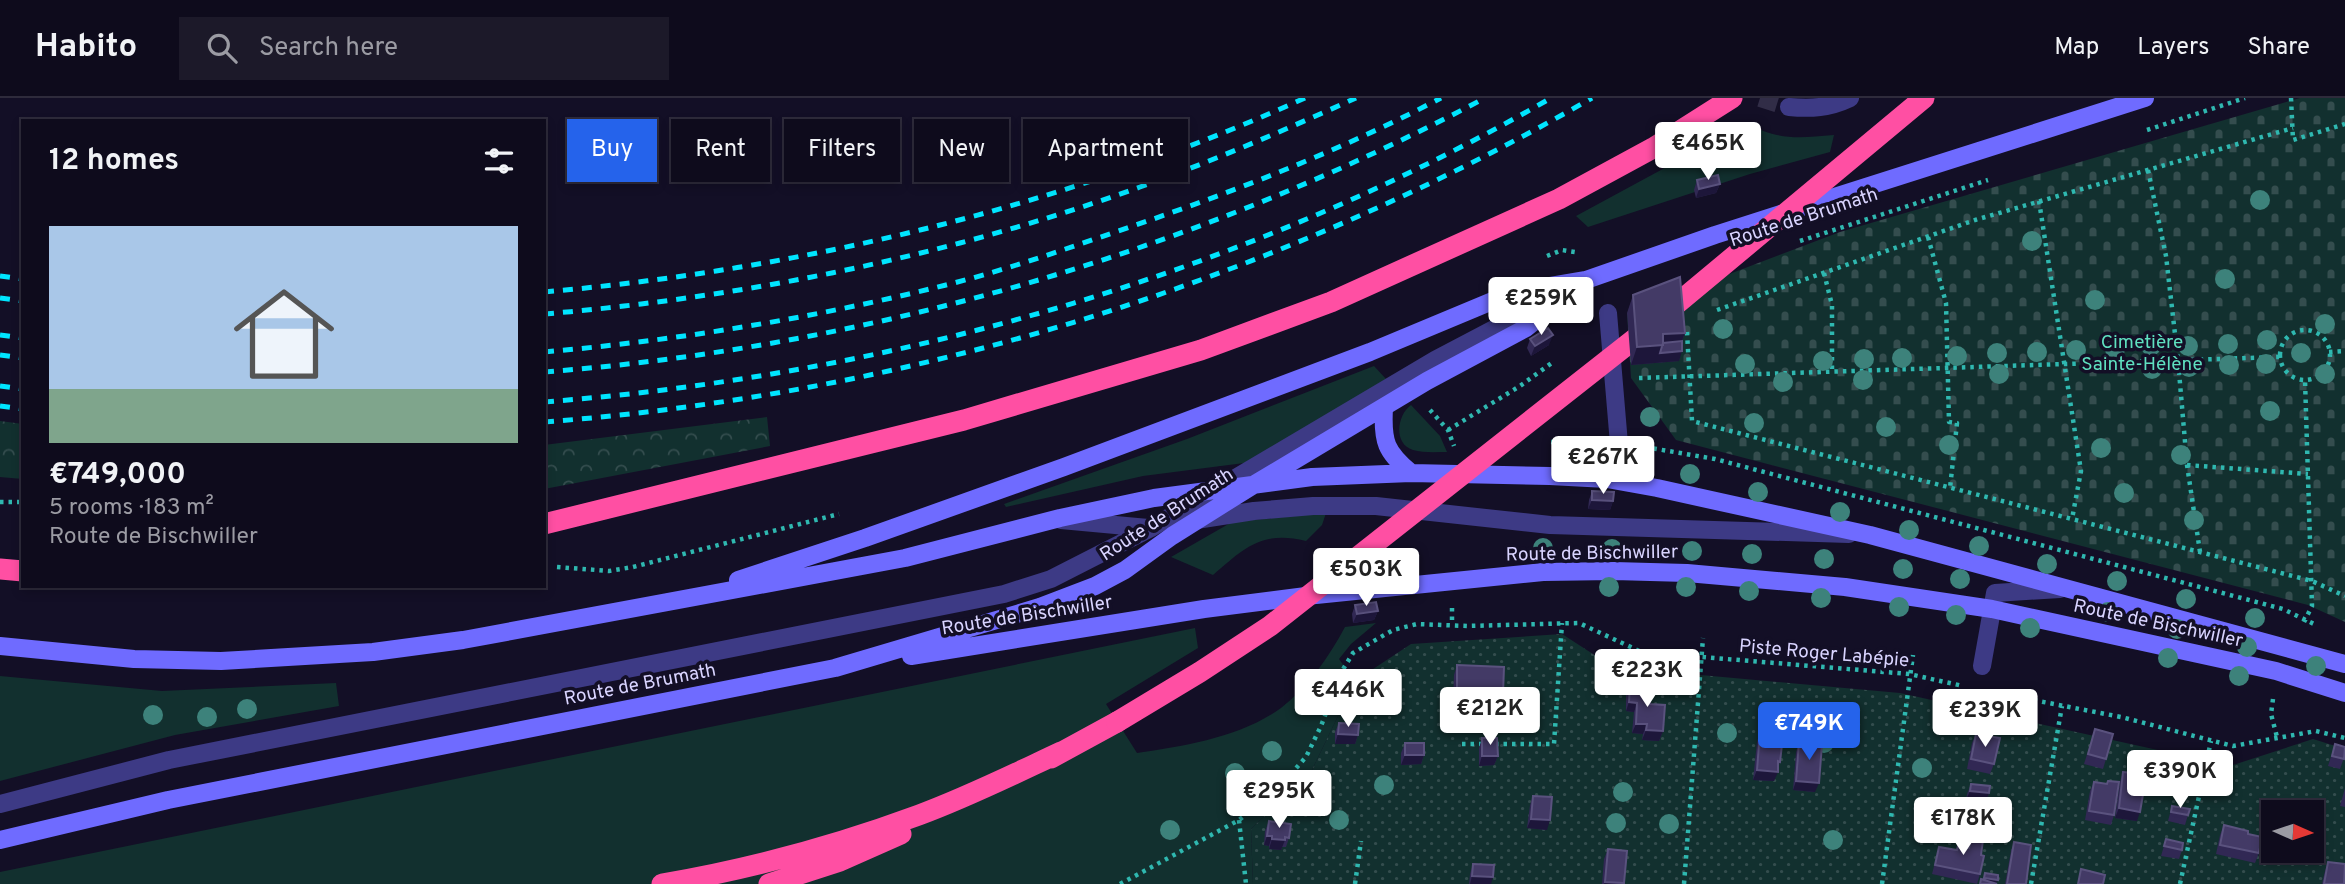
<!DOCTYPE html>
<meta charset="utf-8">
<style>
body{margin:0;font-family:Overpass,sans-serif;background:#1c1929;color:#f1f3f6;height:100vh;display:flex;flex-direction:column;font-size:26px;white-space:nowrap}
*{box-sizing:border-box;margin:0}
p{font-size:23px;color:#9b9ba3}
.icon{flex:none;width:38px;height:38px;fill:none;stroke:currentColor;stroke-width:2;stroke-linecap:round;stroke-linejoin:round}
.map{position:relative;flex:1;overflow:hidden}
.side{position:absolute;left:21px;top:21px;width:525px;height:469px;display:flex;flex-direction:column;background:#0e0b1c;border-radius:0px;box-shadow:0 4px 10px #0003,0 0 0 2px #2e2b3b}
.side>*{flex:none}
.top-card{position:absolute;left:567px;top:21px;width:665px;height:63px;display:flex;gap:14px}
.needle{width:46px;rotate:93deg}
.tools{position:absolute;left:2261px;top:702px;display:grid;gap:14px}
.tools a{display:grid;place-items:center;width:63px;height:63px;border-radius:0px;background:#0e0b1c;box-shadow:0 4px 10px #0003,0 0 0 2px #2e2b3b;font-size:35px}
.price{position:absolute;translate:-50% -60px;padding:0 16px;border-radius:7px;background:#fff;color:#222;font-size:23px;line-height:46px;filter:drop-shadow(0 2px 4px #0008)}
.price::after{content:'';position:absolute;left:50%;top:42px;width:21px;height:16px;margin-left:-10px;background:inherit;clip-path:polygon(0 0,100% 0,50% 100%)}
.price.active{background:#2563eb;color:#fff}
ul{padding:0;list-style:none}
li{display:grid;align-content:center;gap:14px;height:371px;padding:0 28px}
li+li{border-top:2px solid #2e2b3b}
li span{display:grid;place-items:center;height:217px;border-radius:0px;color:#555}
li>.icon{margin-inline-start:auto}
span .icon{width:126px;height:126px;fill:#fffc;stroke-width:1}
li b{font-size:30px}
h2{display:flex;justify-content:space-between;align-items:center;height:84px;padding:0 28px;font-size:30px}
.chip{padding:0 24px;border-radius:0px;background:#0e0b1c;box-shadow:0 4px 10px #0003,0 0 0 2px #2e2b3b;font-size:24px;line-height:63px}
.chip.active{background:#2563eb;color:#fff}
header{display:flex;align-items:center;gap:42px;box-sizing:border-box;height:98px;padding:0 35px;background:#0e0b1c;border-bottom:2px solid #2e2b3b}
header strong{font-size:33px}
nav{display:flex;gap:38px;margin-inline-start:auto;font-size:24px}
.search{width:490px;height:63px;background:#1c1929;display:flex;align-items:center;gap:18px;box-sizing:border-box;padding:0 24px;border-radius:0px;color:#9b9ba3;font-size:26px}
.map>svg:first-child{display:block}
</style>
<header>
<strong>Habito</strong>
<div class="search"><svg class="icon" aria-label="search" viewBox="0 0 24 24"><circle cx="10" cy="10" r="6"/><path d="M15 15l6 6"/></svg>Search here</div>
<nav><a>Map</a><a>Layers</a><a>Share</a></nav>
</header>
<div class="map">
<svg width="2345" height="786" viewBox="0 0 2345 786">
<defs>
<pattern id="forest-crowns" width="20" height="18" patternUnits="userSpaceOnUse" patternTransform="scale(1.75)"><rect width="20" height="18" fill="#12302f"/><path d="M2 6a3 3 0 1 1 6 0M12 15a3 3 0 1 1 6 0" fill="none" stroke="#344d4e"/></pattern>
<pattern id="cemetery-stones" width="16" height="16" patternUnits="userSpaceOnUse" patternTransform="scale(1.75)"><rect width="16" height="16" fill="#12302f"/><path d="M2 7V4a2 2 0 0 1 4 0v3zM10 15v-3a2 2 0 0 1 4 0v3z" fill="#344d4e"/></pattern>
<pattern id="garden-dots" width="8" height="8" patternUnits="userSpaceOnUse" patternTransform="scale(1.75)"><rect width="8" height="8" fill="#12302f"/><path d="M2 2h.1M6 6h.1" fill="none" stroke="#344d4e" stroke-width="1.8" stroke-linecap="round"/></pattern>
</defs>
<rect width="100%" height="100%" fill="#130f26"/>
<!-- grass -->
<path fill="#12302f" d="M1745,24C1778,43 1798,40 1834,37L1830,54L1750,76L1588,129L1576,118L1696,53Z
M1374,268L1386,281L1252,364L1143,378L1006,409L1004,406L1187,341Z
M1411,307L1440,338L1447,354C1436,354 1423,355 1413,352C1393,346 1397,317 1411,307Z
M1326,415L1322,427L1306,443C1262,432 1244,450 1213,477L1171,459L1232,424Z
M1376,525L1351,546L1339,561L1355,583L1312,672L1251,731L1253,786H0V774L1195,530L1198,550L1106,606L1137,655C1185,648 1241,639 1281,610C1308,589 1329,559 1345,529Z
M0,578L162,593L336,585L339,608L175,637L0,683Z"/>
<!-- forest -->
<path fill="url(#forest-crowns)" d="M767,319L770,348L544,391V347Z
M0,323L23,326V381L0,379Z"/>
<!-- cemetery -->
<path fill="url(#cemetery-stones)" d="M2300,0H2345V524L2308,507L1676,342L1631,280L1627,215L1840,134Z"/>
<!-- garden -->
<path fill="url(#garden-dots)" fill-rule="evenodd" d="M1562,536L1613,569L1900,595L2230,668L2313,641L2345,651V786H1253L1251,731L1312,672L1355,583L1411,546ZM2273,714H2312V752H2273Z"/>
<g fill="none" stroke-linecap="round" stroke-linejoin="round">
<!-- street-tunnel -->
<path stroke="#312d47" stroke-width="18" stroke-dasharray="18 9" stroke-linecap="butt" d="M1760,0L1789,9"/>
<!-- path -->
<path stroke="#2fb8b0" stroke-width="4.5" stroke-dasharray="3.5 5" stroke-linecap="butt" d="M2291,0L2293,42L2345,26
M2147,32L2245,0
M2148,72L2166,158L2178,262L2187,367L2200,454
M2039,103L2081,373L2072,421
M1928,139L1946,205L1949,324L1957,325L1950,390
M1800,143L1988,82
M1547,158L1562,152L1575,154
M1824,175L1832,207V273
M1717,212L1975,122L2293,30
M2280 257a25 25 0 1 1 50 0a25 25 0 1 1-50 0Z
M1687,234L1692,323L2312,483L2345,498
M2329,254L2345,253
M1639,280L2279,259
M1430,312L1448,332L1454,348
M1448,332L1520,288L1553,264
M1551,344L1591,345
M1645,349L1715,361L2283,511L2316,527
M2187,367L2308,376
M0,404H23
M557,469L609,473L633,469L839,416
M1452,510V527
M2304,524L2312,508L2305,282
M1992,594L2121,619L2233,648L2316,633L2345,640
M2273,601L2271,616L2277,639
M1462,646H1486
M1495,646H1554L1562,525
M1239,722L1246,786
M1120,786L1239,722L1283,685L1306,659L1321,628L1342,573L1353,555L1393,532L1417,526L1467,528L1579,525L1650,558L1702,559L1909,576L1963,588
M1355,786L1361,743
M1684,786L1703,540
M1882,786L1913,557
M2031,786L2062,608
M2180,786L2211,643"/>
<!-- lane -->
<path stroke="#3d3a85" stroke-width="18" d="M1061,422L1148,430
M1196,422L1254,413L1313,408H1376L1550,427L1849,436
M1982,568L1995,495L2060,491
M0,706L169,662L1004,496L1051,481L1151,430L1435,262L1566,193"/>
<!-- street -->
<path stroke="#3d3a85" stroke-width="18" d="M1789,9C1811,11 1829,10 1850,0
M1608,215L1619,346"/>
<!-- secondary -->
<path stroke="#6f6bff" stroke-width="18" d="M1384,310C1382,344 1386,354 1411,375
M738,482L865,440L1064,369L1370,254L1514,194L1586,182L1715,137L2145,0
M0,548L134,561L221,563L373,554L463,542L905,460L1060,420L1154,400L1312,379L1411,375L1550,378L1607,381L1657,390L1870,437L2345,566
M911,558L1204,511L1306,498L1543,474L1614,473L1687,475L1845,489L1992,511L2276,573L2345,595
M0,742L168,702L835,570L1040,509L1095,488L1125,472L1172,438L1255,386L1427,283L1526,230L1586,182"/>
<!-- highway -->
<path stroke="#ff4fa3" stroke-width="21" d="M544,426L964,322L1201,252L1331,204L1559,101L1653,50L1732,0
M0,471L23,473
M1051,660L1117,624
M662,786C750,771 835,748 919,717C968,699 1014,676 1061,654
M769,786L840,763L901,736"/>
<!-- rail -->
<path stroke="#00e5ff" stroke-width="5" stroke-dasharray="10 9" stroke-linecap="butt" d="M0,178L23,181
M544,194C806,171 1065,108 1305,0
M0,200L23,203
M544,216C747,199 948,158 1140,89C1213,63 1285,32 1356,0
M0,237L23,240
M544,254C680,242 814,220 946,187C1010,171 1071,149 1133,128C1238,92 1342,52 1441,0
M0,257L23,260
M544,274C871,249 1195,153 1485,0
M0,288L23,291
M544,304C895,277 1245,176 1551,0
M0,308L23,311
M544,324C913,296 1271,184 1592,0"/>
<!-- highway-bridge -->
<path stroke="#ff4fa3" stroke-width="21" d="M1117,624L1200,574L1270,528L1637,239L1924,0"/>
</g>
<!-- trees -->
<g fill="#3d827b">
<circle cx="2260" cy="102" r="10"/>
<circle cx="2032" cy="143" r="10"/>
<circle cx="2225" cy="181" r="10"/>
<circle cx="2095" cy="202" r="10"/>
<circle cx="2325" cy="226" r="10"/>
<circle cx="1723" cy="231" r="10"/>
<circle cx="2267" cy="242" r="10"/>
<circle cx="2228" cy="246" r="10"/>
<circle cx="2151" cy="248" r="10"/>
<circle cx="2188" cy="248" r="10"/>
<circle cx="2115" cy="251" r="10"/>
<circle cx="2076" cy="252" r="10"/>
<circle cx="2037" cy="254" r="10"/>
<circle cx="1997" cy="255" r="10"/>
<circle cx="2301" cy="255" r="10"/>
<circle cx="1957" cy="258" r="10"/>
<circle cx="1902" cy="260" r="10"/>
<circle cx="1864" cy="261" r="10"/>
<circle cx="1823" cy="263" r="10"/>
<circle cx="1745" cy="266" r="10"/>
<circle cx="2266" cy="266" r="10"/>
<circle cx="2229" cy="267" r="10"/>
<circle cx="2189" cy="269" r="10"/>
<circle cx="2152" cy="271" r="10"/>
<circle cx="1999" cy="276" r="10"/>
<circle cx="2325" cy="276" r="10"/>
<circle cx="1863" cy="282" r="10"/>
<circle cx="1783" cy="284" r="10"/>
<circle cx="2270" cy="313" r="10"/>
<circle cx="1650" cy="319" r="10"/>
<circle cx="1754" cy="325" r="10"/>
<circle cx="1886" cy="329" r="10"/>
<circle cx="1949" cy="347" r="10"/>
<circle cx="2101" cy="350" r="10"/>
<circle cx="2181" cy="357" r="10"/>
<circle cx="1690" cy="376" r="10"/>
<circle cx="1758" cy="394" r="10"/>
<circle cx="2124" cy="395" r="10"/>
<circle cx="1840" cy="414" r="10"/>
<circle cx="2194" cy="422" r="10"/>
<circle cx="1909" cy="432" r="10"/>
<circle cx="1979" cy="448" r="10"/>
<circle cx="1543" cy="450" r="10"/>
<circle cx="1612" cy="451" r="10"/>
<circle cx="1692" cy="453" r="10"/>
<circle cx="1752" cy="456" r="10"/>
<circle cx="1824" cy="461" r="10"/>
<circle cx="2047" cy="466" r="10"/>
<circle cx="1903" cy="471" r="10"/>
<circle cx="1960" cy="481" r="10"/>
<circle cx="2117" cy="483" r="10"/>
<circle cx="1609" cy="489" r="10"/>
<circle cx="1686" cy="489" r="10"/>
<circle cx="1749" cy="493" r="10"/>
<circle cx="1821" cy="500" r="10"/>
<circle cx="2186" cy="501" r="10"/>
<circle cx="1899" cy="509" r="10"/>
<circle cx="2108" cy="514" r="10"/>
<circle cx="1956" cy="517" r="10"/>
<circle cx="2255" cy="520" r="10"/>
<circle cx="2030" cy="530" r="10"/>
<circle cx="2177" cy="531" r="10"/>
<circle cx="2247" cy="549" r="10"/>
<circle cx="2168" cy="560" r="10"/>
<circle cx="2316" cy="568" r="10"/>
<circle cx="2239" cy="578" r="10"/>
<circle cx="247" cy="611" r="10"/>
<circle cx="153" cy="617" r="10"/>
<circle cx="207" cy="619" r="10"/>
<circle cx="1727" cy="635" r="10"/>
<circle cx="1824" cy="645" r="10"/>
<circle cx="1272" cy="653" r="10"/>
<circle cx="1922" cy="670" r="10"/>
<circle cx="2167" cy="671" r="10"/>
<circle cx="1235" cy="675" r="10"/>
<circle cx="1384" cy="687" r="10"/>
<circle cx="1623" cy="694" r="10"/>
<circle cx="1339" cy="722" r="10"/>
<circle cx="1616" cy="725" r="10"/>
<circle cx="1669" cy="726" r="10"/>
<circle cx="1170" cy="732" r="10"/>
<circle cx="1833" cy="742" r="10"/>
</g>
<!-- wall -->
<path fill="#312854" d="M1697,82L1720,86L1716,95L1696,100L1694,92Z
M1633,197L1685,235L1682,243L1679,263L1631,267L1627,215Z
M1530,241L1549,247L1531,258L1527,250Z
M1592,393L1613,403L1610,412L1588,411L1589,402Z
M1355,507L1378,513L1374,522L1353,525L1352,516Z
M1457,567L1503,596L1500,606L1487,605V601L1453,602L1454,577Z
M1630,588L1650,606L1663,633L1659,643L1642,642L1643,636L1632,635L1634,614L1626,613V597Z
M1339,625L1358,637L1355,646H1335V634Z
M2095,631L2106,661L2103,671L2084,666Z
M1760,634L1780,664L1774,683L1753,682L1757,644Z
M1976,636L1994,666L1990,676L1967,671L1972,645Z
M1482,640L1498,658L1494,667L1479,668V650Z
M1799,644L1815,694L1793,692L1796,654Z
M1405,645L1424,657L1421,666L1401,667V655Z
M2335,646L2345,657L2340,671L2328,668Z
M2123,674L2131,682L2137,723L2115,720L2120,684Z
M2094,684L2114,717L2111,727L2085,722L2090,693Z
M1971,686L1989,695L1986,704H1979L1976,720L1973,729L1963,727L1966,709L1968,703L1966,702L1967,696Z
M2345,690V709L2340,708Z
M1533,698L1547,732L1527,730L1530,707Z
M2172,708L2188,717L2185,727L2168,723Z
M1269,723L1289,740L1286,749H1282L1281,752L1269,751V748L1264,747L1265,733Z
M2224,727L2248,736L2259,755L2255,765L2216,756L2220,737Z
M1971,740L1981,757L1980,776L1977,786L1932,776L1939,749L1956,752L1958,748L1967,750Z
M2166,741L2182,752L2179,761L2161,758Z
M2014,744L2026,786H2005L2011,753Z
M1608,751L1627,753L1624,786H1602L1604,761Z
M2328,764L2344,786H2322L2325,773Z
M1473,766L1491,786H1469L1470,776Z"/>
<!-- shaded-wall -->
<path fill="#1d163a" d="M1720,86L1716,95L1696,100L1699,91Z
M1685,235L1678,253H1682L1679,263L1631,267L1637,249L1663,236Z
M1553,237L1549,247L1531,258L1535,248Z
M1592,402L1613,403L1610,412L1588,411Z
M1378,513L1374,522L1353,525L1357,516Z
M1490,591L1487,601L1453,602L1457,592Z
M1490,596H1503L1500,606L1487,605Z
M1629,604L1637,605L1634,614L1626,613Z
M1636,626H1647L1643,636L1632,635Z
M1646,632L1663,633L1659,643L1642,642Z
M1338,636L1358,637L1355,646H1335Z
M1405,657H1424L1421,666L1401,667Z
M1482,658H1498L1494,667L1479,668Z
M1757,672L1778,674L1774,683L1753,682Z
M1796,683L1819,685L1815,694L1793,692Z
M1970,693L1989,695L1986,704L1966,702Z
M2119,710L2140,714L2137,723L2115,720Z
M1531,721L1550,722L1547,732L1527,730Z
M1267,738H1272L1269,748L1264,747Z
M1272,741L1285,742L1281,752L1269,751Z
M1472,778L1493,779L1491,786H1470Z
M1984,780L1998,782L1996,786H1982Z
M1605,784L1624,785L1604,786Z"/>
<!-- building -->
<path fill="#433a66" stroke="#5a527e" stroke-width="2" d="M1718,77L1720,86L1699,91L1697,82Z
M1680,179L1685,235L1663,236V247L1637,249L1633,197Z
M1548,230L1553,237L1535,248L1530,241Z
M1682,243V253L1660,255L1663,245Z
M1592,393L1614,394L1613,403L1592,402Z
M1376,504L1378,513L1357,516L1355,507Z
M1457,567L1504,569L1503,596H1490V591L1457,592Z
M1630,588L1651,589L1650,606L1665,607L1663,633L1646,632L1647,626H1636L1637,605L1629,604Z
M1339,625L1359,626L1358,637L1338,636Z
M2095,631L2113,636L2106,661L2088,656Z
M1760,634L1783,638L1780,664L1778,663V674L1757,672Z
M1976,636L2000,640L1994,666L1971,661Z
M1482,640H1497L1498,658H1482Z
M1799,644L1822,646L1819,685L1796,683Z
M1405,645H1424V657H1405Z
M2335,646L2345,649L2344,661L2332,658Z
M2123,674L2132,675L2131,682L2145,685L2140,714L2119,710Z
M2108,683L2119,684L2114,717L2089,713L2094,684L2107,686Z
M1971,686L1990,688L1989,695L1970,693Z
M1533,698L1552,699L1550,722L1531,721Z
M1969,700L1980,701L1976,720L1967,718Z
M2172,708L2190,711L2188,717L2171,714Z
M1269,723L1291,726L1289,740L1285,739V742L1272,741V738H1267Z
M2224,727L2248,733V736L2262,739L2259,755L2220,747Z
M1971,740L1983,742L1981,757L1984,758L1980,776L1935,767L1939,749L1957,752L1958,748L1969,750Z
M2166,741L2183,745L2182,752L2164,748Z
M2014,744L2031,747L2026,786H2007Z
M1608,751L1627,753L1624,785L1605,784Z
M2328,764L2345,766L2344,786H2324Z
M1473,766L1494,767L1493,779L1472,778Z
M2081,771L2105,777L2103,786H2078Z
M1985,775L1998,777V782L1984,780Z
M1981,781L1997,786H1980Z"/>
<g text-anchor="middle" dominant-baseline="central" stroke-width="7" stroke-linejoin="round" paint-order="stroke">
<!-- street labels -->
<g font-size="19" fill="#d9d4ff" stroke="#130f26">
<text transform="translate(1804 120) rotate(-18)">Route de Brumath</text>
<text transform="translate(1167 417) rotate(-33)">Route de Brumath</text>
<text transform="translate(1592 456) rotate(-1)">Route de Bischwiller</text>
<text transform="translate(1027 518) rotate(-9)">Route de Bischwiller</text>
<text transform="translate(2158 526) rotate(12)">Route de Bischwiller</text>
<text transform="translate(1824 556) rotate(5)">Piste Roger Labépie</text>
<text transform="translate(640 587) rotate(-11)">Route de Brumath</text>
</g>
<!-- park labels -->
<g font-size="19" fill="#5fe0c0" stroke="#130f26">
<text x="2142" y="245">Cimetière<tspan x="2142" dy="22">Sainte-Hélène</tspan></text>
</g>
</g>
</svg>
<div class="tools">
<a><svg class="needle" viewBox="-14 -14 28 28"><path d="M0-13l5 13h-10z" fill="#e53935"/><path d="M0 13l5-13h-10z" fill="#9b9ba3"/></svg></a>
</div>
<b class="price" style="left:1708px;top:84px">€465K</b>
<b class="price" style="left:1541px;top:239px">€259K</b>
<b class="price" style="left:1603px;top:398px">€267K</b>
<b class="price" style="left:1366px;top:510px">€503K</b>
<b class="price" style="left:1647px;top:611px">€223K</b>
<b class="price" style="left:1348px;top:631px">€446K</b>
<b class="price" style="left:1490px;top:649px">€212K</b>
<b class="price" style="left:1985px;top:651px">€239K</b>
<b class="price active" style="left:1809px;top:664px">€749K</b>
<b class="price" style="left:2180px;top:712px">€390K</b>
<b class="price" style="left:1279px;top:732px">€295K</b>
<b class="price" style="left:1963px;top:759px">€178K</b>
<div class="top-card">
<a class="chip active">Buy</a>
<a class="chip">Rent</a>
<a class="chip">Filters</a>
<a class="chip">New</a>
<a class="chip">Apartment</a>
</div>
<section class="side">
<h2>12 homes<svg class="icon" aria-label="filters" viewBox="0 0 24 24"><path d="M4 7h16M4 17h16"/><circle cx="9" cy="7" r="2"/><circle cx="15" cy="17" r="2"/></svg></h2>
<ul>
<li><span style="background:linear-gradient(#a9c7e8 75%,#7fa58c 0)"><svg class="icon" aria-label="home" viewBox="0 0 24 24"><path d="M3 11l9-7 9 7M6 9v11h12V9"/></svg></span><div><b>€749,000</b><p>5 rooms · 183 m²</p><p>Route de Bischwiller</p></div></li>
</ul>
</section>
</div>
